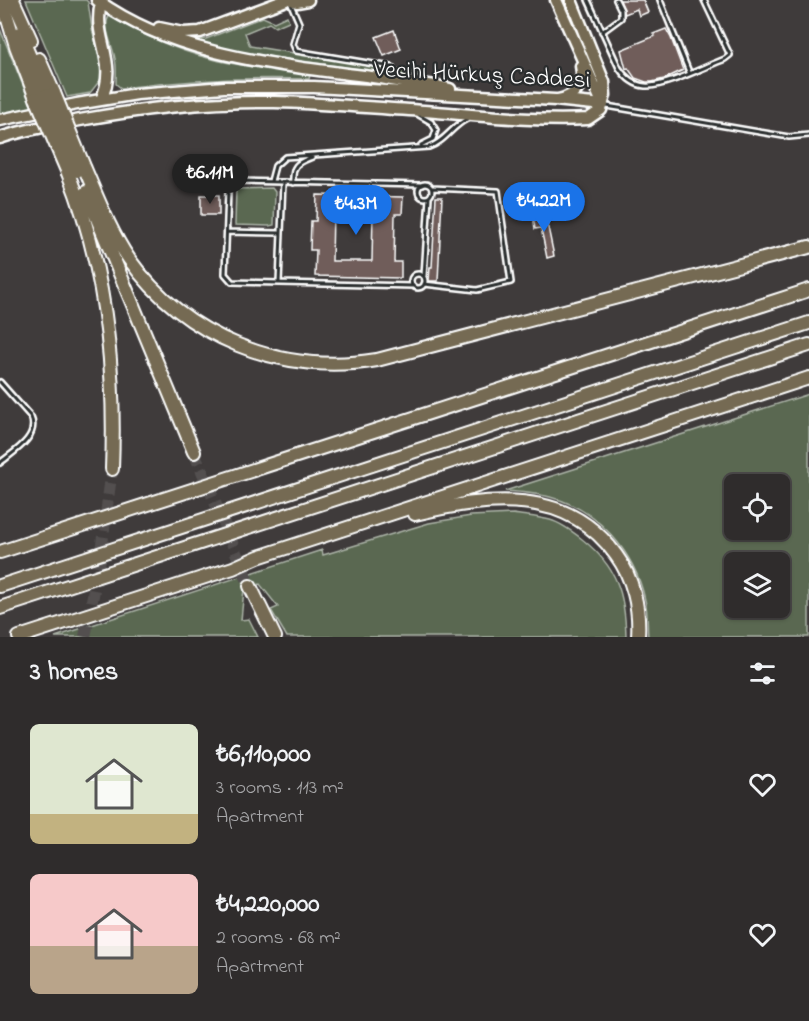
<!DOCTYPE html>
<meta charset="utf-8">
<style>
body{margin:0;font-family:"Indie Flower",sans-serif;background:#373434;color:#f1f3f6;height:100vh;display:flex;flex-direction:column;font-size:22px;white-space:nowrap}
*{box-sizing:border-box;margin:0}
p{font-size:20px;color:#a7a7a9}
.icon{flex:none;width:33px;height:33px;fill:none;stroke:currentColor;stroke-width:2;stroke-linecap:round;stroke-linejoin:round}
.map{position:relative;height:637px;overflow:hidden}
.sheet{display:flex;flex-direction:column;background:#2f2c2c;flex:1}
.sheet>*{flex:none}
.fabs{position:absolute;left:724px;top:474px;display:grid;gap:12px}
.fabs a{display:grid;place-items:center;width:66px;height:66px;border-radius:9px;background:#2f2c2c;box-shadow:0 2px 4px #0004,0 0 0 2px #4a4848;font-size:30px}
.price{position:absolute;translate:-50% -51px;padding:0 14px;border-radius:21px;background:#1a73e8;color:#fff;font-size:20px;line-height:39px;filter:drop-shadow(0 2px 3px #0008)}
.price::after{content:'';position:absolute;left:50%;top:36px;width:18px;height:14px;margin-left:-9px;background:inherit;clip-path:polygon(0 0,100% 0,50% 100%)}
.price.on{background:#222;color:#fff}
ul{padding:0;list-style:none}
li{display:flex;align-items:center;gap:18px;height:150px;padding:0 30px}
li span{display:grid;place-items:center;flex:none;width:168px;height:120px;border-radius:9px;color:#555}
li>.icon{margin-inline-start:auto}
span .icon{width:72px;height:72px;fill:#fffc;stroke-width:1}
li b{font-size:26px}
h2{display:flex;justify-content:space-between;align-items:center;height:72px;padding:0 30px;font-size:26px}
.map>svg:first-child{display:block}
</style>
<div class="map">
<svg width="809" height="637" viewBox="0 0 809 637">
<rect width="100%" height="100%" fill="#3f3b3b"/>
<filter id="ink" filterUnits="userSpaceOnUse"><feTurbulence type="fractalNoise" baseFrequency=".0167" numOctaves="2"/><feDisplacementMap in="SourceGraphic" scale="12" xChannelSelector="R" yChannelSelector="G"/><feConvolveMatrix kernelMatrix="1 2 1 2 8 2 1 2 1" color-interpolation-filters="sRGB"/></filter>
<g filter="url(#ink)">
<!-- green -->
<path fill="#5a6851" stroke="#acb4a8" stroke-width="1.5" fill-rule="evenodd" d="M26,0H86L88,2L92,29L102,64L101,79L90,93L67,97Z
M109,16C141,34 173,49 208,58C241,67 276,70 310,75L309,79C246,77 184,80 121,88L116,84C116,76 117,67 115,59C113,45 102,28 109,16Z
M287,16L289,21L275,27L269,23L245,33L250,46L418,73L425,78L273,57L230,50L193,40L206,39L263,17L274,22Z
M0,29L32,108L0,114Z
M272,188L275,192L274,225L269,226L235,225L236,189Z
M809,394V637H648C647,625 648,612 645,600C635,553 598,509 550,497C535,493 520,492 505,491ZM735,484H780V530H735ZM735,562H780V608H735Z
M513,514C525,516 538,517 550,520C561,523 573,532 582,539C617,567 625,593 626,637H287L271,610L278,607L260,584L244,589L241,620L249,619L258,637H55L322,550L323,555L429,523L471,516Z"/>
<!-- building -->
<path fill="#6f5d5a" stroke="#fff" stroke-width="1.5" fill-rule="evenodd" d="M620,0H643L648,12L639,16L637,9L625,14Z
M666,29L671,38L683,70L664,79L652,82H646L635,78L628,68L626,69L621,50L655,36L653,34Z
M394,30L401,49L384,56L376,37Z
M201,195H219V215H201Z
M317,195L403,197L402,214H395L394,262H401V278L315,276L316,250H310L311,221H316ZM333,212H373L372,261H332Z
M436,197H442L438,281H429L430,267H432Z
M545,213L554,256L547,258L541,228L535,229L533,215Z"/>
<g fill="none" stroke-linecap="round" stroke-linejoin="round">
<!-- highway-tunnel -->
<path stroke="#524f4f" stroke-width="12" stroke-dasharray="12 6" stroke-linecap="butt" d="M194,452L250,586
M85,637L100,559L112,469"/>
<defs>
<path id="lane" d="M588,0L619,68C625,77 633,85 645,86C663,88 706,66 725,59L730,55L704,0
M660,0L689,72
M290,2L299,23L293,44L296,51L392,67
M602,32L621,18V10L616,0
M607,106L789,137L809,135
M419,115L431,122L436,130L433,139L421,145
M271,181L275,166L285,157L429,147C446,141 451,127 467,119
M293,183C292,164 298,163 312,157
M418 191a7 7 0 1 1 14 0a7 7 0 1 1-14 0Z
M227,232L279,233
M411 281a7 7 0 1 1 14 0a7 7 0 1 1-14 0Z
M424,276L429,197
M279,283L283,182
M424,284L477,290L511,282L498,191L432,188
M413,286L232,282L225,274L228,191L229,188L238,181L422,185
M0,382L31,417C40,437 13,452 0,463"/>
<path id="primary" d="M97,0C181,60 288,65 386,79C407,83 429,84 450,89
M292,0L297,2L308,0
M556,0L603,105
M159,28L183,33L200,32L286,0
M101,100C119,61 92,39 101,3
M558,100C577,96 585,84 581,66
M0,120L77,104L137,94L224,87H314L555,100L603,105
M0,138C26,129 53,125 80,120C144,108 209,101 274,102C324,103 374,108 424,111C478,115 535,122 588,119L601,110L605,95L604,82L571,0"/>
<path id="highway" d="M2,0L16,46L36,98
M13,0L31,40
M20,33L46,95
M39,59L54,93
M85,169C98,199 110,231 129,259C185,338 282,376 377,360L809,247
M68,173C106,268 116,368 112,469
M86,192L194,452
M415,514C487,497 567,486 616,555C633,578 640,608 638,637
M0,552L809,290
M0,586L809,323
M250,586L275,637
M0,608L809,345
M19,637L233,568L258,557L809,378"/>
</defs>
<!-- lane casing -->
<use href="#lane" stroke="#fff" stroke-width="8"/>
<!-- primary casing -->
<use href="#primary" stroke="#fff" stroke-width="15"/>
<!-- highway casing -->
<use href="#highway" stroke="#fff" stroke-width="16"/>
<!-- lane -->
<use href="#lane" stroke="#2a2d2e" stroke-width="3"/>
<!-- primary -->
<use href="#primary" stroke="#746b52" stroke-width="10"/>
<!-- highway -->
<use href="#highway" stroke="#746b52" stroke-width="12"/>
<defs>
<path id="highway-bridge" d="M54,93L85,169
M46,95L77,171
M36,98L68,173"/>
</defs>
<!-- highway-bridge casing -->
<use href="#highway-bridge" stroke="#fff" stroke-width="16" stroke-linecap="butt"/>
<!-- highway-bridge -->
<use href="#highway-bridge" stroke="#746b52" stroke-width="12"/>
</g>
</g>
<g text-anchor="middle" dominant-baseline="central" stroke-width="4.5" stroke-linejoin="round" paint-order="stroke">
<!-- street labels -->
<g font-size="24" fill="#fff" stroke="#2a2d2e">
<text transform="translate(482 76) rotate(3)">Vecihi Hürkuş Caddesi</text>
</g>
</g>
</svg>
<div class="fabs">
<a><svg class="icon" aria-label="locate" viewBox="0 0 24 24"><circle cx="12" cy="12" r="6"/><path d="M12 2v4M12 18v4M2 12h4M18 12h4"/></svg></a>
<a><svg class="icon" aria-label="layers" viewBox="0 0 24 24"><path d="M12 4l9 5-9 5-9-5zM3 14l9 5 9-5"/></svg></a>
</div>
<b class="price on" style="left:210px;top:205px">₺6.11M</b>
<b class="price" style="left:544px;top:233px">₺4.22M</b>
<b class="price" style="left:356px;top:236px">₺4.3M</b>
</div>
<section class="sheet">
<h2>3 homes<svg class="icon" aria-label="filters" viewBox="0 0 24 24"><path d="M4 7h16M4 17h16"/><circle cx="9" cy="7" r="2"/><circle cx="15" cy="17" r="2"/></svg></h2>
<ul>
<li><span style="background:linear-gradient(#dfe7d0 75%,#c2b280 0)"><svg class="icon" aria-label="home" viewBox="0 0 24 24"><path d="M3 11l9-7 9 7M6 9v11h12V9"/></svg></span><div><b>₺6,110,000</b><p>3 rooms · 113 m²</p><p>Apartment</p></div><svg class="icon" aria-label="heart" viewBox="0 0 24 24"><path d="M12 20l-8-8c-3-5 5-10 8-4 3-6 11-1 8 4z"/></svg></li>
<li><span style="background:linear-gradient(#f6c9c9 60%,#b9a48a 0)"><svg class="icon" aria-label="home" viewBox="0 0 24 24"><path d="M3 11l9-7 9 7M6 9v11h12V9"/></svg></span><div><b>₺4,220,000</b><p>2 rooms · 68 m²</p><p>Apartment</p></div><svg class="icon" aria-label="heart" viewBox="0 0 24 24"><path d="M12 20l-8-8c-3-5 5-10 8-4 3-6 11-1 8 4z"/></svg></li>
</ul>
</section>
